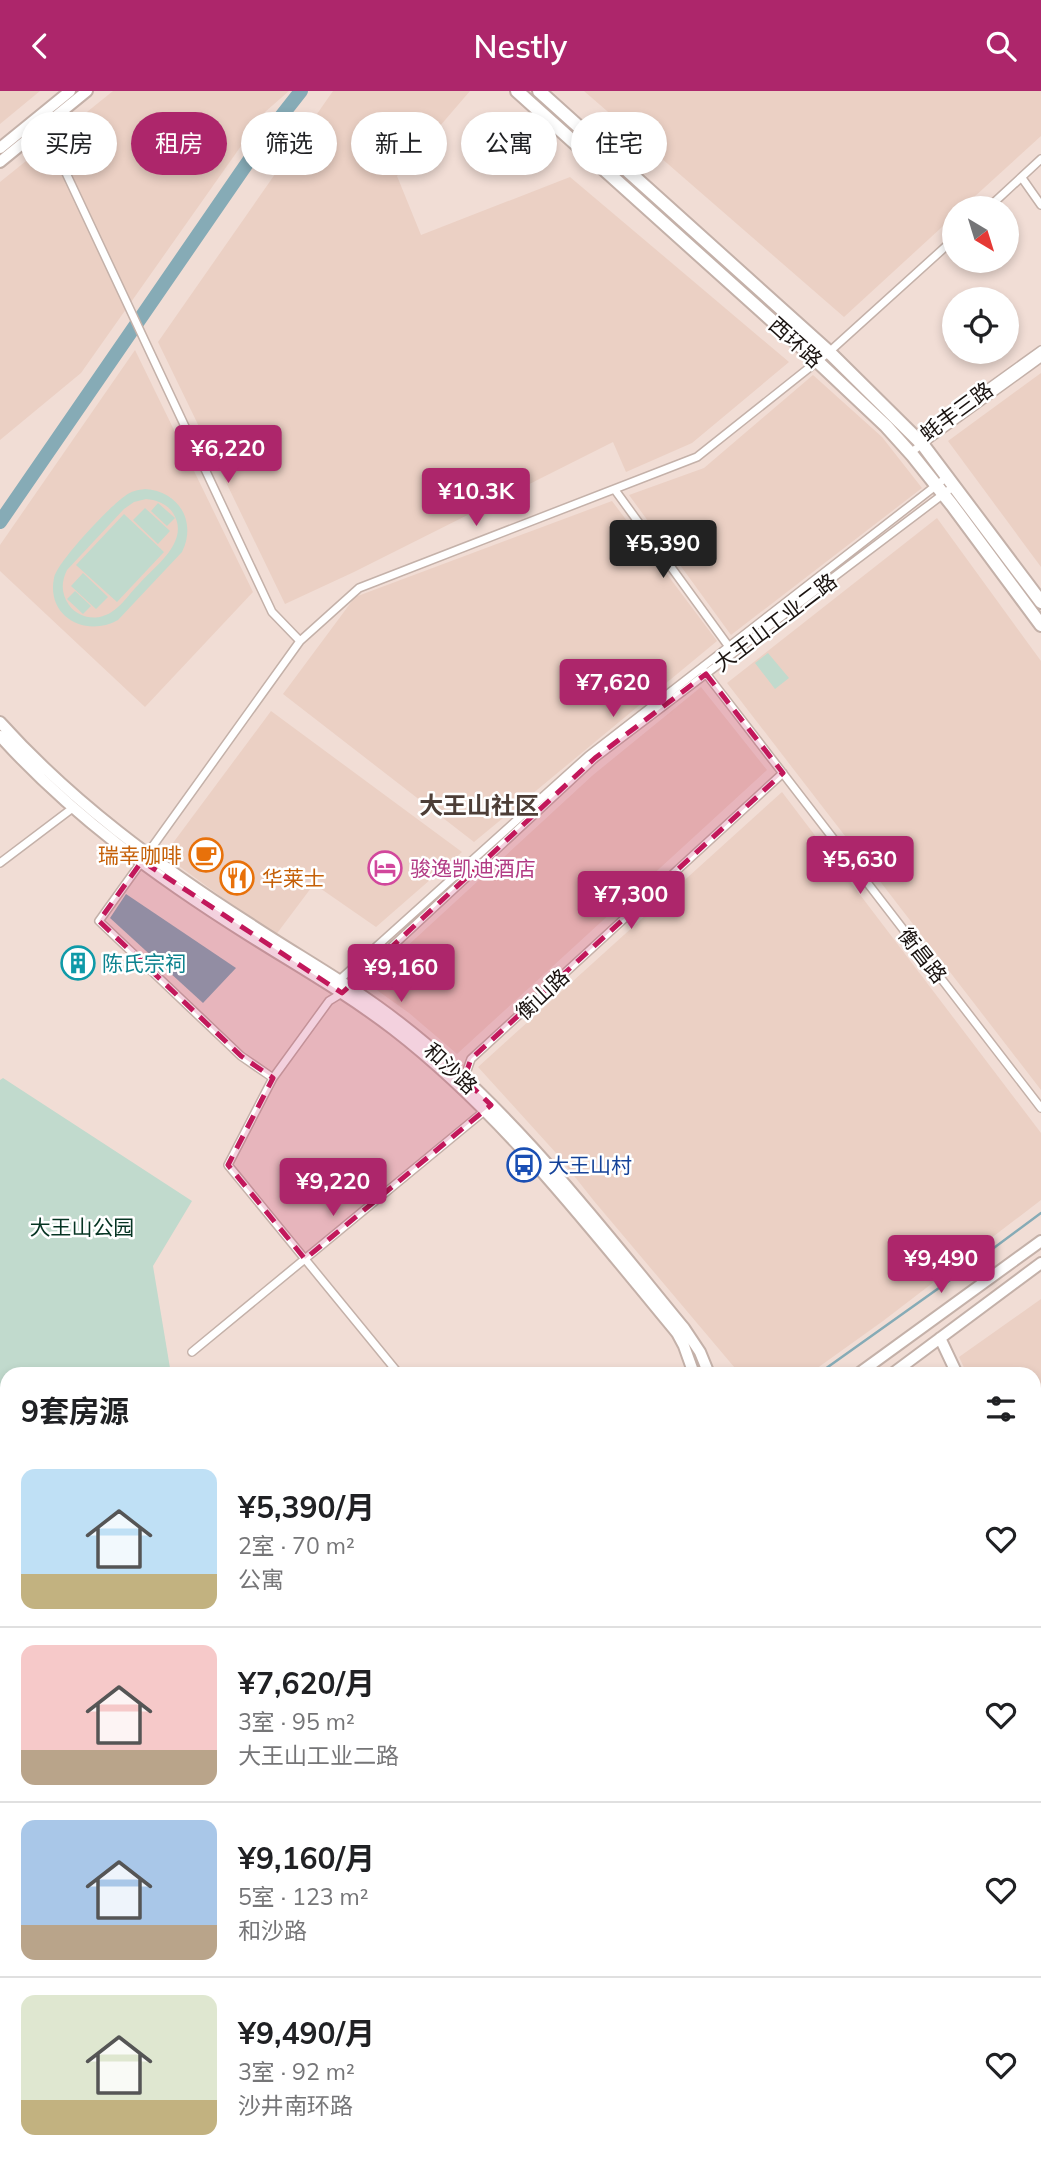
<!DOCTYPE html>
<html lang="zh">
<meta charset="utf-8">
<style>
body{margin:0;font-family:Mulish,"Noto Sans SC",sans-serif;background:#f2f2f2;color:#202124;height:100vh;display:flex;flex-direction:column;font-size:26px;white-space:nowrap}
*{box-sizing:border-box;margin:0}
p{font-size:23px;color:#757577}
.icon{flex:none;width:38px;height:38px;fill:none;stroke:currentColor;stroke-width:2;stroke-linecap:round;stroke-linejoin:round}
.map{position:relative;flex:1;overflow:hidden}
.panel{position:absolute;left:0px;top:1276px;width:1041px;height:800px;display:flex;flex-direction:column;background:#fff;border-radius:21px 21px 0 0;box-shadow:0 4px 10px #0003}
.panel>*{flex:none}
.hud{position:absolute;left:21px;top:21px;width:999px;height:63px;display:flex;gap:14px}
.needle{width:46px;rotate:142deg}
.controls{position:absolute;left:942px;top:105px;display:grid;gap:14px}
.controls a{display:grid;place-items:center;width:77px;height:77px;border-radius:50%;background:#fff;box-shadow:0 4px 10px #0003;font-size:35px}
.price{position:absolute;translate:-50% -60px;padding:0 16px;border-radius:7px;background:#ad266b;color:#fff;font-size:23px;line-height:46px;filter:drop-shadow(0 2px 4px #0008)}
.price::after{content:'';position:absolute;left:50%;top:42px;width:21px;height:16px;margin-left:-10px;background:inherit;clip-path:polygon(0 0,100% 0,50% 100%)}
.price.on{background:#222;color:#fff}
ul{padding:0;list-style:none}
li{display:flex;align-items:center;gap:21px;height:175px;padding:0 21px}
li+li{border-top:2px solid #e0e0e0}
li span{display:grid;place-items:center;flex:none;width:196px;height:140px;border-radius:14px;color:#555}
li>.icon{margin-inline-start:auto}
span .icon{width:84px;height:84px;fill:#fffc;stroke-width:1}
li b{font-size:30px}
h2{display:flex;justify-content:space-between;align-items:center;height:84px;padding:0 21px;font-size:30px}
.pill{padding:0 24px;border-radius:32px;background:#fff;box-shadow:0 4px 10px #0003;font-size:24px;line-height:63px}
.pill.on{background:#ad266b;color:#fff}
header{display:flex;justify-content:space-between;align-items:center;height:91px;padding:0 21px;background:#ad266b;color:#fff;font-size:32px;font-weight:600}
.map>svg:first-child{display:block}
</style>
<header><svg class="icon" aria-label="back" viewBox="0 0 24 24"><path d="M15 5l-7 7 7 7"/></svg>Nestly<svg class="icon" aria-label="search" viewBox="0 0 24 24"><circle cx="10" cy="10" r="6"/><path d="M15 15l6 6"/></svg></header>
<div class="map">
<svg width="1041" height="2075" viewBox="0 0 1041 2075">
<rect width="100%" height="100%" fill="#f1ddd5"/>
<!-- built -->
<path fill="#ebd0c4" d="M0,0H40L0,33Z
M113,0H289L265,21L81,282L0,349V91Z
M333,0H470L397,85L421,144L570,86L789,271L692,352L626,381L613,351L354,481L285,513L158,251Z
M584,0H1041V45L962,117H954V125L844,226Z
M135,259L253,501L145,616L0,480V454Z
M1041,282V476L948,350Z
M813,284L882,346L922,397L731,544L629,404L704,377Z
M612,410L717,550L474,751L283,603L355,506Z
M937,427L1041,570V999L727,592Z
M701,596L767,679L457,963L409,922L367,892L593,684Z
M271,620L462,761L376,836L314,793L275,845L164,764Z
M782,701L1041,1042V1109L883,1230L809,1283H740L594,1110L556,1062L478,976Z
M1041,1208V1381L1034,1385V1283H967L959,1266Z
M0,1370L7,1377V1477L0,1478Z
M1034,1471L1041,1484V1879L1034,1865Z
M20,2068L131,2069L136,2075H10Z
M321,2069L325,2075H191L187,2069Z"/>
<!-- green -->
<path fill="#c1dacd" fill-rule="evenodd" d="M145,398C179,400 197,431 182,461L118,529C86,547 46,526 54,487C57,471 110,415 125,405C131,400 138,399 145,398ZM146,408C157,409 167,413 173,422C191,450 155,475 139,493C128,504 118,521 103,525C91,529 77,525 69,514C61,503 61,491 67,479L124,418L134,411Z
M158,412L175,427L167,435L151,420Z
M145,417L170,440L158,453L133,429Z
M124,423L164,461L117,511L76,474Z
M83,482L108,506L96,518L71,495Z
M75,500L91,515L83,523L67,508Z
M768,562L789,587L775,598L755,572Z
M3,987L192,1110L153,1175L171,1283H7V1377L0,1370V989Z"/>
<!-- water -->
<path fill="#86abb6" d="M126,803L236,877L203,912L110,827Z"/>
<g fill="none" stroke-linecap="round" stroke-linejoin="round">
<!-- stream -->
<path stroke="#86abb6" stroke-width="2.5" d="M818,1283L960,1182L1041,1122"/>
<!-- river -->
<path stroke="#86abb6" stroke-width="14" d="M0,431L268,42L301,0"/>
<defs>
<path id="street" d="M43,33L272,521L300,550
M1022,87L1041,114
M988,117L1041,68
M916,349L1041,259
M910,362L1041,267
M615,399L732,560
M704,580L1041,1017
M0,772L74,716
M336,892L588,665L947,386
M273,987L241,965L99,830L300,550L359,497L697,366L829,261L954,148
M464,988L471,968L783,682
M192,1261L488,1017
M399,1283L228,1074L273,987L329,910L342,902L595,667L954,395
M1034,1396L1041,1393
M0,1803L7,1801
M839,2068L842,2075"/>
<path id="secondary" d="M0,57L70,0
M0,71L87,0
M0,631C72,711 159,775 250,833C300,866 353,895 400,932C510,1017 596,1130 684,1237L700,1261L709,1283
M0,645C70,723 158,787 247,843C296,874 346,902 393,938C503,1023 589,1136 677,1242L684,1255L694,1283
M940,1247L957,1283
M858,1283L1041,1150
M892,1283L1041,1172
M1034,1439L1041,1453
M0,1550L7,1549
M0,1570L7,1568
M0,1828L7,1838
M0,1850L7,1861
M1034,1941L1041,1955
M1034,1963L1041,1976
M145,2068L149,2075
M159,2068L164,2075
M865,2075L874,2068
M881,2075L890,2068"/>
<path id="primary" d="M517,0L817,270L886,335L913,365L952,414L1041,534
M539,0L829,261L923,354L1041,511"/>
</defs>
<!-- street casing -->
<use href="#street" stroke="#c4b1a9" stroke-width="10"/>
<!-- secondary casing -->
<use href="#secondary" stroke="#c4b1a9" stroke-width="14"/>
<!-- primary casing -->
<use href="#primary" stroke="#c4b1a9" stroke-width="16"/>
<!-- street -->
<use href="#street" stroke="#fff" stroke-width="7"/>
<!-- secondary -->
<use href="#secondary" stroke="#fff" stroke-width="10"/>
<!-- primary -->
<use href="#primary" stroke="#fff" stroke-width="12"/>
</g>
<!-- marked area -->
<path fill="#c2185b" fill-opacity="0.2" stroke="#c2185b" stroke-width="5" stroke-dasharray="14 9" stroke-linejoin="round" d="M706,583L783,682L471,968L464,988L491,1014L305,1168L228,1074L273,987L241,965L99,830L142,770L342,902L595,667Z"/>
<!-- icons -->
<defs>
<symbol id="cafe-ring" viewBox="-11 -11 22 22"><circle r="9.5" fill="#fff" stroke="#e8710a" stroke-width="1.5"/><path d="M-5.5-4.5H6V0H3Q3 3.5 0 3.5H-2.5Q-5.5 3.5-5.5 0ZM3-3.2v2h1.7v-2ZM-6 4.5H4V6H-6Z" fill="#e8710a"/></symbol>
<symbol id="hotel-ring" viewBox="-11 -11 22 22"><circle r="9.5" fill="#fff" stroke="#d1479c" stroke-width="1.5"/><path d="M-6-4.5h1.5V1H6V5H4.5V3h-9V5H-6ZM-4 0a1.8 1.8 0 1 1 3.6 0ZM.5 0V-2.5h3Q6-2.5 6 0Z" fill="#d1479c"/></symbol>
<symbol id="restaurant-ring" viewBox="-11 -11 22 22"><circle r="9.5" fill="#fff" stroke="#e8710a" stroke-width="1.5"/><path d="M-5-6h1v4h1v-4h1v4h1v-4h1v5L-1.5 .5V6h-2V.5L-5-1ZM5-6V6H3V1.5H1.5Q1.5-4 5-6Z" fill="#e8710a"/></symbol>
<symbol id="building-ring" viewBox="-11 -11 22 22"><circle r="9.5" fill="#fff" stroke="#0f9aa8" stroke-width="1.5"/><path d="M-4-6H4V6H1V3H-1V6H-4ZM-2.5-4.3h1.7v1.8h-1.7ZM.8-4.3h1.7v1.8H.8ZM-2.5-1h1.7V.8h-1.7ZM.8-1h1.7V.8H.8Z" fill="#0f9aa8"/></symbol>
<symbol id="bus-ring" viewBox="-11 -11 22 22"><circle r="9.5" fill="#fff" stroke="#1a4fb4" stroke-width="1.5"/><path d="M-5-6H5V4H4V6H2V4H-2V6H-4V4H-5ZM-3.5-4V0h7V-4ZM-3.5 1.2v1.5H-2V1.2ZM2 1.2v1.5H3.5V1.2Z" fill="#1a4fb4"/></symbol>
</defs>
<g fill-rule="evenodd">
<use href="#cafe-ring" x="187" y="745" width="38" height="38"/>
<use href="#hotel-ring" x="366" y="758" width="38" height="38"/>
<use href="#restaurant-ring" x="218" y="768" width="38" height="38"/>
<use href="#building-ring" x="59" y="853" width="38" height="38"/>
<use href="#bus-ring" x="505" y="1055" width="38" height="38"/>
</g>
<g text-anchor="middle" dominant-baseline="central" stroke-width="5" stroke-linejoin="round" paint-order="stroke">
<!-- street labels -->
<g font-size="21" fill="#1a1310" stroke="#fff">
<text transform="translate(796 251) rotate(42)">西环路</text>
<text transform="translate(956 320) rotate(-36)">蚝丰三路</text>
<text transform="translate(775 531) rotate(-37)">大王山工业二路</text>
<text transform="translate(923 864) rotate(52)">衡昌路</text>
<text transform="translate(542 903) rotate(-43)">衡山路</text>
<text transform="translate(451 977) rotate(43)">和沙路</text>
</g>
<!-- food labels -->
<g font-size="21" fill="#c56008" stroke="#fff" text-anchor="end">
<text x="182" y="764">瑞幸咖啡</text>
<text x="262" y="787" text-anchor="start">华莱士</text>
</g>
<!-- hotel labels -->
<g font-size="21" fill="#b23c85" stroke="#fff" text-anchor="start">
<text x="410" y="777">骏逸凯迪酒店</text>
</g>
<!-- culture labels -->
<g font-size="21" fill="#0d838f" stroke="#fff" text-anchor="start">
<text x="102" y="872">陈氏宗祠</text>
</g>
<!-- transit labels -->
<g font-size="21" fill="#164399" stroke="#fff" text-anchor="start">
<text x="548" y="1074">大王山村</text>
</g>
<!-- park labels -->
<g font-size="21" fill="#053422" stroke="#fff">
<text x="82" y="1136">大王山公园</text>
</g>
<!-- quarter labels -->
<g font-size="24" font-weight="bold" fill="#4d3e37" stroke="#fff">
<text x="479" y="714">大王山社区</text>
</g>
</g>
</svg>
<div class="controls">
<a><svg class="needle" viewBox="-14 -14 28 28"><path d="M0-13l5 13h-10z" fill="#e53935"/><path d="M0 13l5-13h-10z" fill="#757577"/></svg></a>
<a><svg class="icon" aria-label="locate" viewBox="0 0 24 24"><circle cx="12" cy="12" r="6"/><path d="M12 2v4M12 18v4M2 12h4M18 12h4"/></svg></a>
</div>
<b class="price" style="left:228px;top:394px">¥6,220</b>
<b class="price" style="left:476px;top:437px">¥10.3K</b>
<b class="price on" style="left:663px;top:489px">¥5,390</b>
<b class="price" style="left:613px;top:628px">¥7,620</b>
<b class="price" style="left:860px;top:805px">¥5,630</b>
<b class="price" style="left:631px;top:840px">¥7,300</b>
<b class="price" style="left:401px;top:913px">¥9,160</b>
<b class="price" style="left:333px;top:1127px">¥9,220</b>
<b class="price" style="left:941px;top:1204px">¥9,490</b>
<div class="hud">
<a class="pill">买房</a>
<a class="pill on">租房</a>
<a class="pill">筛选</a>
<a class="pill">新上</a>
<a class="pill">公寓</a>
<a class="pill">住宅</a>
</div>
<section class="panel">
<h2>9套房源<svg class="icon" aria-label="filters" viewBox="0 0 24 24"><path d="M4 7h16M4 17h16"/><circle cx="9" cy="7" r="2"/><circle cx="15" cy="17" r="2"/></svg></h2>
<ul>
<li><span style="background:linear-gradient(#bfe0f5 75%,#c2b280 0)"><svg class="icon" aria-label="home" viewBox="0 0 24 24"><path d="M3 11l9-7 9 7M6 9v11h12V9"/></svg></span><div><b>¥5,390/月</b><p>2室 · 70 m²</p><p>公寓</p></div><svg class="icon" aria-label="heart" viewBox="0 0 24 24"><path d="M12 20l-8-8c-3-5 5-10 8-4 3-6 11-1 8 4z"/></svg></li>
<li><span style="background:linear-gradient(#f6c9c9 75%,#b9a48a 0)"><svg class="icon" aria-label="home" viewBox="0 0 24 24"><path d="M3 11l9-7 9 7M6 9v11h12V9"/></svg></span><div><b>¥7,620/月</b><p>3室 · 95 m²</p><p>大王山工业二路</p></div><svg class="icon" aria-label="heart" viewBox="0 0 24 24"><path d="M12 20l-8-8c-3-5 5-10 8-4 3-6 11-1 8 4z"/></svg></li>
<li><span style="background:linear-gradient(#a9c7e8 75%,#b9a48a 0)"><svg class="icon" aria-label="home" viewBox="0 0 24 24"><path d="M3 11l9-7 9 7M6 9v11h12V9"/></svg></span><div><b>¥9,160/月</b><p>5室 · 123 m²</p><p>和沙路</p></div><svg class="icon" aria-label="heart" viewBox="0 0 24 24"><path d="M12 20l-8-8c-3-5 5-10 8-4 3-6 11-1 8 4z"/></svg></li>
<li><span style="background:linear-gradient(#dfe7d0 75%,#c2b280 0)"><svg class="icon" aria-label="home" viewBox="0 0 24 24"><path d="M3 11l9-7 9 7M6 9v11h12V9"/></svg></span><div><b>¥9,490/月</b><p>3室 · 92 m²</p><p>沙井南环路</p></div><svg class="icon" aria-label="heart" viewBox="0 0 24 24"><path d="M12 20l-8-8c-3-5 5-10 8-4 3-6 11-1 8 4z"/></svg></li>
</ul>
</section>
</div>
